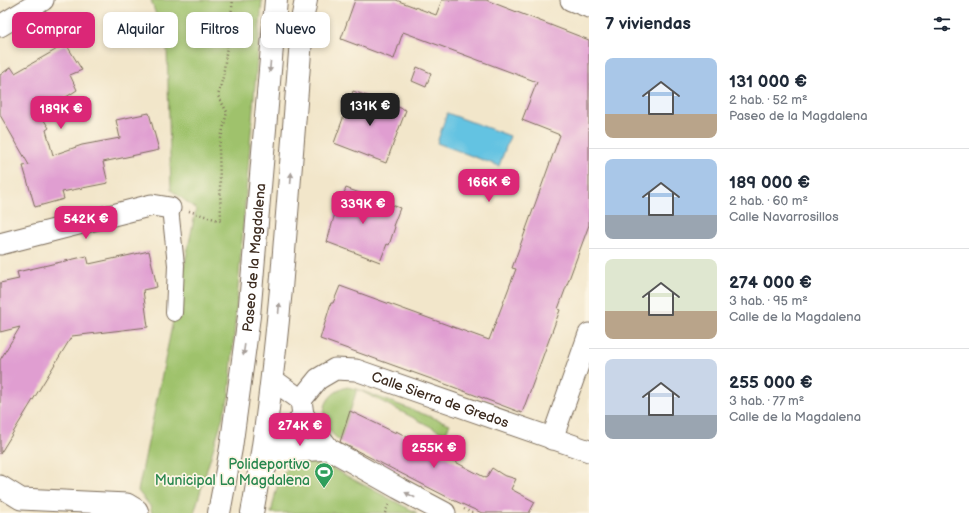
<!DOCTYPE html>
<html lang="es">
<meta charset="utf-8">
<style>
body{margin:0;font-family:"Balsamiq Sans",sans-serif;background:#f6f6f7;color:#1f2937;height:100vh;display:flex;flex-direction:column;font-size:15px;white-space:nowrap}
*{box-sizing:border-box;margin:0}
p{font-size:13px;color:#747a83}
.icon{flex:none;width:22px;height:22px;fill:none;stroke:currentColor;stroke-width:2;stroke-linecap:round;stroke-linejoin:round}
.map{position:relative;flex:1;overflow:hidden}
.sheet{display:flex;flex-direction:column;background:#fff;width:380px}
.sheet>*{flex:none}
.guide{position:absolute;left:12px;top:12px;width:380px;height:36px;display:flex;gap:8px}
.price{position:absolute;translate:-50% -34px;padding:0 9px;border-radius:8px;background:#db2777;color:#fff;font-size:13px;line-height:26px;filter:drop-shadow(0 1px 2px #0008)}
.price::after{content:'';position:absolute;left:50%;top:24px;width:12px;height:9px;margin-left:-6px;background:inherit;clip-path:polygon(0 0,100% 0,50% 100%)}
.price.current{background:#222;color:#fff}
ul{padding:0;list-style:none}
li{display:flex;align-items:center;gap:12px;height:100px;padding:0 16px}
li+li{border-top:1px solid #e0e1e3}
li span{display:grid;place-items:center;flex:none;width:112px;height:80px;border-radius:8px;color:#555}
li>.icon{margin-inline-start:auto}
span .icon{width:48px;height:48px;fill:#fffc;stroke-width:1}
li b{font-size:17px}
h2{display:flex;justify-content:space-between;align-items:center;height:48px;padding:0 16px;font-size:17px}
.chip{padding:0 14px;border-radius:8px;background:#fff;box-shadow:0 2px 6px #0003;font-size:14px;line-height:36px}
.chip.current{background:#db2777;color:#fff}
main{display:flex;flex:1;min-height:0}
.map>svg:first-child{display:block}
</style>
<main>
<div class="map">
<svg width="589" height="513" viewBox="0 0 589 513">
<rect width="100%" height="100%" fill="#fcf5e5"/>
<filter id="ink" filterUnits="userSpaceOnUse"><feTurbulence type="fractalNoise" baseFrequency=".025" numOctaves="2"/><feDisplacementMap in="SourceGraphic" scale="8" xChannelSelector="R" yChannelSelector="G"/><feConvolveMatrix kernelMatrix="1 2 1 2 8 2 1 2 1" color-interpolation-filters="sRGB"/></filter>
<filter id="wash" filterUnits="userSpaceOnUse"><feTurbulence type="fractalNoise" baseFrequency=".012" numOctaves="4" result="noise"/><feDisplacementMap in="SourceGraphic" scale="16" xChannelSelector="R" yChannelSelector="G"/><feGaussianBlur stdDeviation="0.9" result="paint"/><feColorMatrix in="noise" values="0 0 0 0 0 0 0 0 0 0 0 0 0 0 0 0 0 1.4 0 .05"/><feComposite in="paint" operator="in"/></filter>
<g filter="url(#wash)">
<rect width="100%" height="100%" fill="#f2e6ca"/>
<!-- green -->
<path fill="#9fc26c" stroke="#6d7645" d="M151,0H262L229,396L194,513H152L150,506L138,491L196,209L171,190L167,48Z
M347,387L357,389L450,424L445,434L357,389L341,441C317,426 318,395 347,387Z
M309,461H315L326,465L417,513H271C278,486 276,465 309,461Z"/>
<!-- water -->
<path fill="#63c3e2" stroke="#4f7680" d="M447,113L510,136L499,166L437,143Z"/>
<g id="blocks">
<!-- building -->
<path fill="#e09ed1" d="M355,0H396L436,15L442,0H486L589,40V225L558,309L560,310L522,413L448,385L320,339L331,303H333L340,286L489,340L516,269L512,268L560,135L522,120L537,82L403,32L394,59L341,39Z
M66,44L82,70L70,75L77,90L40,114L49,128L46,130L53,155L82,145L120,138L116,120L149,113L159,150L103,162L108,183L62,192L64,199L35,207L23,166L29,165L0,115V75L11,67L15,73Z
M417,67L431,73L426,87L412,81Z
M353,91L406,110L386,163L334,143Z
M346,188L400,208L393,226L395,227L389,245L387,244L380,262L327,242L337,206H339Z
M149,251L157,287L143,290L148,327L72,336L0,454V360L20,327L0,332V283L19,279L17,272L87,256L89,264Z
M350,411L396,433V431L486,478L492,468L503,475L516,479L511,489L535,502L529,513H482L453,500L340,442Z"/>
</g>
</g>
<g filter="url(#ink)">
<use href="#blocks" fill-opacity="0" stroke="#7b6c5a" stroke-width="1"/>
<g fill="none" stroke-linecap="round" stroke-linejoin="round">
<defs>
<path id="pedestrian" d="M170,208L176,265L174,313"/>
<g id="minor">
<path d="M571,0L589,7"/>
<path d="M0,26L43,0"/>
<path d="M0,244L152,205L170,208"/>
<path d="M272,379L301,400L303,415L329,449L398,488L445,513"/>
<path id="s1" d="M301,400L318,379L335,369L356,370L589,451"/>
<path d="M552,439L589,334"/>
<path d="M270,460L303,415"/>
<path d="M259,479L270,460L298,451L329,449"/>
<path d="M0,486L21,499L127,504L137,510L138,513"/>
</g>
<g id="secondary">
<path id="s2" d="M219,513L231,448L249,316L276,0"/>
<path d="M252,513C266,439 274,364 281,289C289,197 296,106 303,15L306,0"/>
</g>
</defs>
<!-- pedestrian casing -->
<use href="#pedestrian" stroke="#7b6c5a" stroke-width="18"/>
<!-- minor casing -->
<use href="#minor" stroke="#7b6c5a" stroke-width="23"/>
<!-- secondary casing -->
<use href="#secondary" stroke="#7b6c5a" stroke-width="24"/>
<!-- path -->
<path stroke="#7b6c5a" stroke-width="2.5" stroke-dasharray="1 3" stroke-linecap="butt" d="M189,211L221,221L219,147L227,112L218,96L223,77L233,0
M464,509L472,513
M385,513L389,504"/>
<!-- pedestrian -->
<use href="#pedestrian" stroke="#fff" stroke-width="16"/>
<!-- minor -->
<use href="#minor" stroke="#fff" stroke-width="21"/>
<!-- secondary -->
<use href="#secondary" stroke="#fff" stroke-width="22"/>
</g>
<!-- one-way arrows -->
<defs><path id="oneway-solid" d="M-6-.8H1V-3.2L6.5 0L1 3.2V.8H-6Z"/></defs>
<g fill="#a79f9a">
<use href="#oneway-solid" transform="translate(270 67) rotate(95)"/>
<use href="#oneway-solid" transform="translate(291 178) rotate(-86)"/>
<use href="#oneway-solid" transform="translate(279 308) rotate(-85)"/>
<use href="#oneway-solid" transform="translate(244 350) rotate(98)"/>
<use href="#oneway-solid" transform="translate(410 495) rotate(-152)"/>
</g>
</g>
<!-- icons -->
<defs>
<symbol id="stadium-pin" viewBox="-11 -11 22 30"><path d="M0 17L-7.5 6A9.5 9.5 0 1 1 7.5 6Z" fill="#2e9e5b" stroke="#fcf5e5"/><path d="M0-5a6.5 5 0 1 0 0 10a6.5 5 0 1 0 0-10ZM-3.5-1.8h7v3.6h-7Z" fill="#fff"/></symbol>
</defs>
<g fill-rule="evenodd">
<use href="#stadium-pin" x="313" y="461" width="22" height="30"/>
</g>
<g text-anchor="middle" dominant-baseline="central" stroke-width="3.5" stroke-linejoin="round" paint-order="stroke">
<!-- street labels -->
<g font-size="14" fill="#3b2a1e" stroke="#fcf5e5">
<text stroke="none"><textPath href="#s2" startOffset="258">Paseo de la Magdalena</textPath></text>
<text stroke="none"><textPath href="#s1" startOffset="157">Calle Sierra de Gredos</textPath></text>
</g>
<!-- leisure labels -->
<g font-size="14" fill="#27864d" stroke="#fcf5e5" text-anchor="end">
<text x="310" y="464">Polideportivo<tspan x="310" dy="16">Municipal La Magdalena</tspan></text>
</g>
</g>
</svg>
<b class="price current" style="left:370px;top:127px">131K €</b>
<b class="price" style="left:61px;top:130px">189K €</b>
<b class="price" style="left:489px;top:203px">166K €</b>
<b class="price" style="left:363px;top:225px">339K €</b>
<b class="price" style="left:86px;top:240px">542K €</b>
<b class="price" style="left:300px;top:447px">274K €</b>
<b class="price" style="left:434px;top:469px">255K €</b>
<div class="guide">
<a class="chip current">Comprar</a>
<a class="chip">Alquilar</a>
<a class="chip">Filtros</a>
<a class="chip">Nuevo</a>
</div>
</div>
<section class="sheet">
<h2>7 viviendas<svg class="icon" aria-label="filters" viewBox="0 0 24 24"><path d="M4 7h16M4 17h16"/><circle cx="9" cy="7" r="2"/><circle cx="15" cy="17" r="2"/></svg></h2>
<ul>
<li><span style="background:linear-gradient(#a9c7e8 70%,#b9a48a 0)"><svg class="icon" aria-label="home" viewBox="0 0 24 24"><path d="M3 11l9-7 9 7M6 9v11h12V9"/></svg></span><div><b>131 000 €</b><p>2 hab. · 52 m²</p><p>Paseo de la Magdalena</p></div></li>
<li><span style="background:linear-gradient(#a9c7e8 70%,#9aa5b1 0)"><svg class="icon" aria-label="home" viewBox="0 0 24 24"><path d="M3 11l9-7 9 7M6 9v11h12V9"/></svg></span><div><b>189 000 €</b><p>2 hab. · 60 m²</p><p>Calle Navarrosillos</p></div></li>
<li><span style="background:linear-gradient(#dfe7d0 65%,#b9a48a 0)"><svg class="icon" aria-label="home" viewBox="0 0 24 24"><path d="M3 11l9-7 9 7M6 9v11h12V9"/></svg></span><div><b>274 000 €</b><p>3 hab. · 95 m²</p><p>Calle de la Magdalena</p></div></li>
<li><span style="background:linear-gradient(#c9d6e8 70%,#9aa5b1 0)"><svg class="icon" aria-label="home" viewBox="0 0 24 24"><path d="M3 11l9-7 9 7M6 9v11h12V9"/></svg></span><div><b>255 000 €</b><p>3 hab. · 77 m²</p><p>Calle de la Magdalena</p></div></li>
</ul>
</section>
</main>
